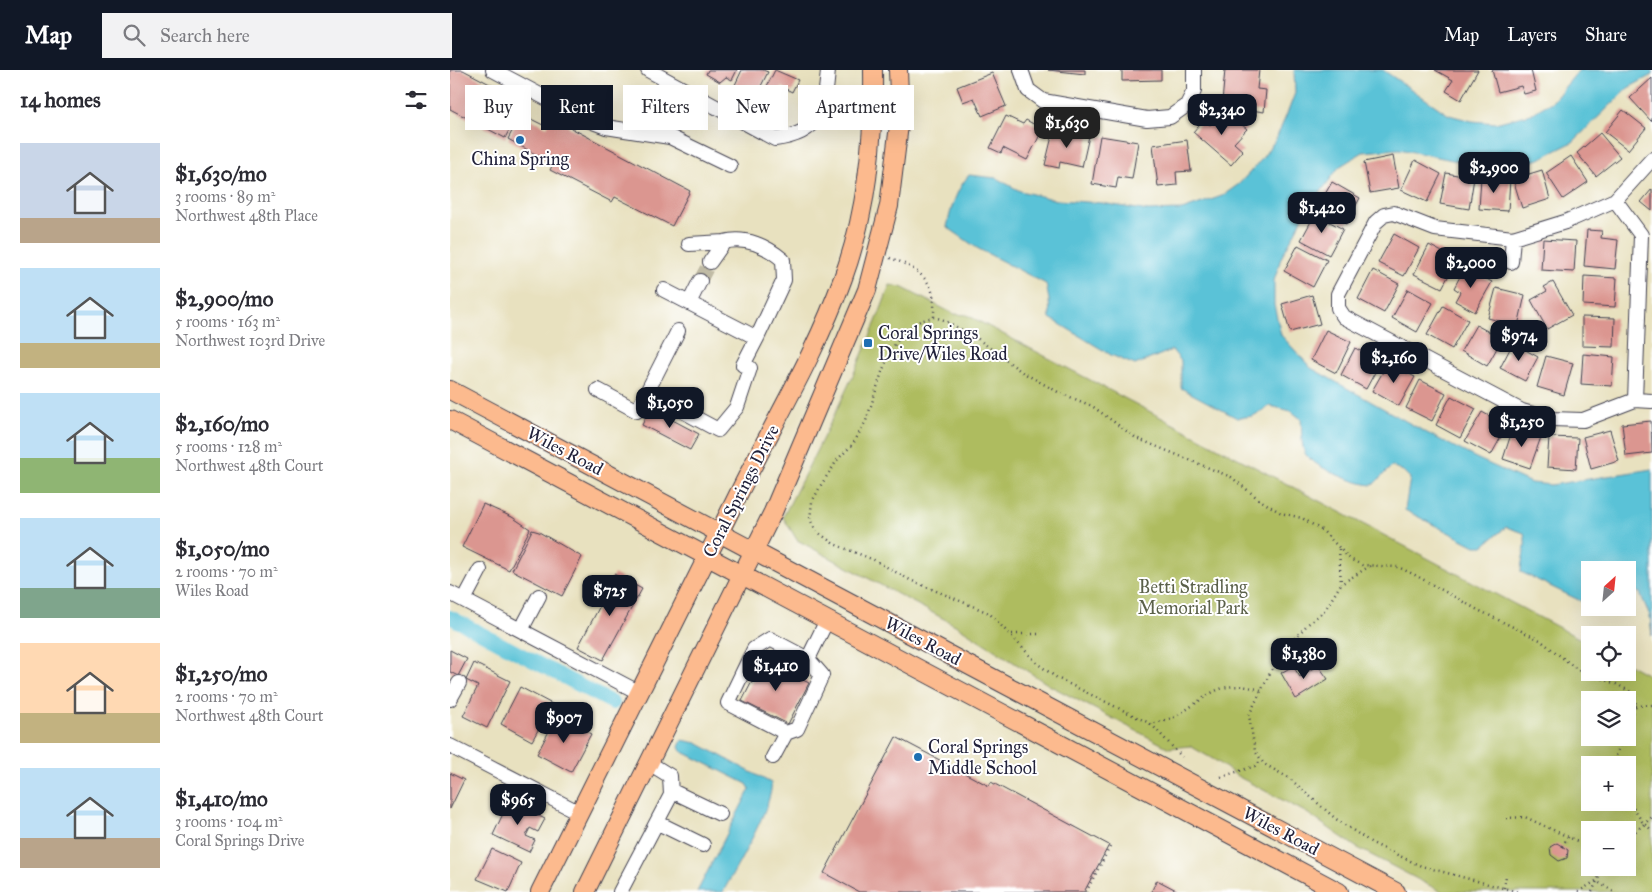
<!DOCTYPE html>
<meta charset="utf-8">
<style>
body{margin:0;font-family:"IM FELL Great Primer",serif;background:#f2f2f3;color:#2b2b33;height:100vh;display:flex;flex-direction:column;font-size:19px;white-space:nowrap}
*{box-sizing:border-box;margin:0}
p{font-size:16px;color:#7c7c81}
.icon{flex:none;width:28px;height:28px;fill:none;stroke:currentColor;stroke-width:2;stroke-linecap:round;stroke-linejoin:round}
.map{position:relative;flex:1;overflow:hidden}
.sheet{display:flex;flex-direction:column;background:#fff;width:450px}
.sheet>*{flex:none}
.hud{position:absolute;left:15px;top:15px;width:475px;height:45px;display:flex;gap:10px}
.needle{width:32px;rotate:27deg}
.fabs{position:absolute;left:1131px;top:491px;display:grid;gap:10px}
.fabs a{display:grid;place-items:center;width:55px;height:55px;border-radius:0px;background:#fff;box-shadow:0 5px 20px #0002;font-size:25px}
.price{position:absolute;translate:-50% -42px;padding:0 11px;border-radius:10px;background:#111827;color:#fff;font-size:16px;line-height:32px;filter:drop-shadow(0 1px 2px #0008)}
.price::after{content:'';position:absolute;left:50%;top:30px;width:15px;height:11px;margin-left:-8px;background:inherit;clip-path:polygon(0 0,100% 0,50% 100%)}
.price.current{background:#222;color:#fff}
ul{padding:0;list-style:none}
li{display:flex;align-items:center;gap:15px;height:125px;padding:0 20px}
li span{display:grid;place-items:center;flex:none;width:140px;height:100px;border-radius:0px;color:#555}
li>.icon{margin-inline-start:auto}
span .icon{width:60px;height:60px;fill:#fffc;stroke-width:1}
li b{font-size:21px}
h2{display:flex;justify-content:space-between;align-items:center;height:60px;padding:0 20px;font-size:21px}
.tag{padding:0 18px;border-radius:0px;background:#fff;box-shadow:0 5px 20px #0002;font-size:18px;line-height:45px}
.tag.current{background:#111827;color:#fff}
header{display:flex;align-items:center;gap:30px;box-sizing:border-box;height:70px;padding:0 25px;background:#111827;color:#fff}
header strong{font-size:24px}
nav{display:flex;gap:28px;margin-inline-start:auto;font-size:18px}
.search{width:350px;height:45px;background:#f2f2f3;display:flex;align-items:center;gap:12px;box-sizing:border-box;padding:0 18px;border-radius:0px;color:#7c7c81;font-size:19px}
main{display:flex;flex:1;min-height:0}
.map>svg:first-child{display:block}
</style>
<header>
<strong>Map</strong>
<div class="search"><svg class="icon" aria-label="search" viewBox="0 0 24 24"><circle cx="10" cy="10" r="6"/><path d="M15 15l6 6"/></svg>Search here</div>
<nav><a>Map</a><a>Layers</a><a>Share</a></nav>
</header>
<main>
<section class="sheet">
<h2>14 homes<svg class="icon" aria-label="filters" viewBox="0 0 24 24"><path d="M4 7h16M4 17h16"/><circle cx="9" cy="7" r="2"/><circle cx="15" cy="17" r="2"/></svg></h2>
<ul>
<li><span style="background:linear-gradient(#c9d6e8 75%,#b9a48a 0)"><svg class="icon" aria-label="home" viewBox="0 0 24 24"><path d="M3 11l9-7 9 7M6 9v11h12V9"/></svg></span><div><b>$1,630/mo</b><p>3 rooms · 89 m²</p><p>Northwest 48th Place</p></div></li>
<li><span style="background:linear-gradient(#bfe0f5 75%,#c2b280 0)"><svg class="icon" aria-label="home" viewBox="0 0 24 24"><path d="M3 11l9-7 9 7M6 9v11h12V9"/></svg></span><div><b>$2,900/mo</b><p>5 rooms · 163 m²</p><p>Northwest 103rd Drive</p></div></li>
<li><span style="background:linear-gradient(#bfe0f5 65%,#8fb573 0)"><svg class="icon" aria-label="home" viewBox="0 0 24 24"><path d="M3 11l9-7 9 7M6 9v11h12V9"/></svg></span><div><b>$2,160/mo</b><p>5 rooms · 128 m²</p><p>Northwest 48th Court</p></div></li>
<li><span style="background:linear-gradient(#bfe0f5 70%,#7fa58c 0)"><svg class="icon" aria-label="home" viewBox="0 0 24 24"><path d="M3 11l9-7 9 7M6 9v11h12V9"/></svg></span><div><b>$1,050/mo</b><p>2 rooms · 70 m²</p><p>Wiles Road</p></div></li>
<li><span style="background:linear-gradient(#ffd9b3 70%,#c2b280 0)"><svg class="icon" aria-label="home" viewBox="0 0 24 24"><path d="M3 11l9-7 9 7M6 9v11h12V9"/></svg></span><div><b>$1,250/mo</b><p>2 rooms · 70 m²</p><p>Northwest 48th Court</p></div></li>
<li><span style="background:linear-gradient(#bfe0f5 70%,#b9a48a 0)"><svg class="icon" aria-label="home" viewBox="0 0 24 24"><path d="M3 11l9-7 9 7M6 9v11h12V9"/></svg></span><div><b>$1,410/mo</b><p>3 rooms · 104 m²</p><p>Coral Springs Drive</p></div></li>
</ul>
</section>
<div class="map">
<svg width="1202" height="822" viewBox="0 0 1202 822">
<rect width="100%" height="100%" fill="#fff"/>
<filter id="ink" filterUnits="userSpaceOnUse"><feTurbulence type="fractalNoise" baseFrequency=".02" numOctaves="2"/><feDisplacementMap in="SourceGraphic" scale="10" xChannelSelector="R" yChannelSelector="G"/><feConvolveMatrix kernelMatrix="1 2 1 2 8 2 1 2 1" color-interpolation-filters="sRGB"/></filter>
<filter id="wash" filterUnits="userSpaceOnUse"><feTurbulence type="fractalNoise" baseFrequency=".0096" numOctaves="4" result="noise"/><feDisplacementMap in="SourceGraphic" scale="20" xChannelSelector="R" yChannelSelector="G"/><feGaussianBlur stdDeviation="1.12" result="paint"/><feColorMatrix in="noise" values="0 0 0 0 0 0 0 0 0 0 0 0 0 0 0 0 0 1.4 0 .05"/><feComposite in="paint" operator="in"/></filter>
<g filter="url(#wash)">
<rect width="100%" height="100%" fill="#e8e1bf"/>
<!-- green -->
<path fill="#aebc5f" stroke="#686f4d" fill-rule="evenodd" d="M440,215L451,217L504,244L517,245L1140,574V602H1178V594L1202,607V822H992L906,777L857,743L787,706L768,692L740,676L719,678L599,615L507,556L347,470L333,447C372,370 411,296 440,215ZM1140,630H1178V668H1140ZM1140,695H1178V732H1140ZM1140,760H1178V798H1140Z"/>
<!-- water -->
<path fill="#5ac2d7" stroke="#3e7289" d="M844,0H933L999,45L1022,51L1045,53L1081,44L1103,31L1129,0H1202V5L1178,18L1123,72L1089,89L1067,97L1046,99L949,79L913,82L889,97L856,142L831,188L824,211V235L831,265L861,298L977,363L1026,388L1081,413L1101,415L1202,399V566L1200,546L1190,523L1178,518V500H1140V532L1137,534L1071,502C1071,488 1078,477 1074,463L1056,457L1033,476H1025L955,440L960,408L953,401L942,396L923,415C908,415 859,396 854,381C851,371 852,359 851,349L841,341L820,336L803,346L787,348L731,318V291L722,280L685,295L661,285L600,248L599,230L596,214L527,178L497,157C501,138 506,120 519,105L546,108L570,121L607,130L652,133L698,141L732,140L772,126L789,114L811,90L826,69L837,44L845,23Z
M232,670L247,673L321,713C325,733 284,801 273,822H247L300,719L297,714L231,681L229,677Z"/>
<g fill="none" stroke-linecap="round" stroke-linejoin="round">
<!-- canal -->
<path stroke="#5ac2d7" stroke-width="14" d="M0,547L163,633"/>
</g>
<g id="blocks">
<!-- building -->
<path fill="#db9690" d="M0,0H13L74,32L55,68L0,39Z
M258,0H287L282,10L276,7L270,12L256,4Z
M292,0H313L318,2L304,30L284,17Z
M325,0L348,10L342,22L332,17L326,29L335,34L329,45L321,41L323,36L321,35L320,38L309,32Z
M598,0H635V4Z
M672,0H711V10L672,11Z
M775,0H809L807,19L816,20L814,42L801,40V35L772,32Z
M985,0H1028L1011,30L996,21L1003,10Z
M1042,0H1081L1086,21L1074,24L1071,16L1048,22Z
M542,3L556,36L532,46L524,28L513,32L507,17Z
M1202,8V50L1201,51L1180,28Z
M774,40L797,59L784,73L793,81L781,95L743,62L754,49L760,55Z
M1173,40L1196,58L1178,80L1155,62Z
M71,44L97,57L102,48L240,121L222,156L165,127L162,132L100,100L103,94L58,69Z
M556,46L573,54L576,50L593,59L577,90L553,78L551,83L540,78Z
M604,58L639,66L632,97L610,92L609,98L595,95Z
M1150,63L1170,87L1146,106L1127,83Z
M650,66L688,72L682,109L668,107L666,118L642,114Z
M737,70L741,101L726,102L727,115L708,117L703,75Z
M943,86L949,118L920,123L914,92Z
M1121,86L1138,112L1113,129L1096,103Z
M965,90L991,104L977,132L951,120Z
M1092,100L1100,129L1072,138L1063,109Z
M996,103L1024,108L1019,139L990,134Z
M1031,107L1060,109L1058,141L1029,139Z
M882,112L910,128L896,154L867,138Z
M1202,119V141L1191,132Z
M865,144L893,159L879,185L851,170Z
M1137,160L1152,161L1151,168L1168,170L1165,199L1134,196Z
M944,164L969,178L954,206L928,193Z
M1093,169L1126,171L1124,202L1091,200Z
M848,175L877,190L863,217L834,201Z
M979,175L1007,190L992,218L964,204Z
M1015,197L1042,212L1025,242L1005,231L1010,222L1004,218Z
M923,200L949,214L934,243L908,229Z
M1134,206L1167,208L1165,237L1133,235Z
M1103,212L1122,245L1097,259L1081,230L1097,221L1094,217Z
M1046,218L1075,225L1068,256L1038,248Z
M958,219L983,233L967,262L942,248Z
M862,225L870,254L840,262L832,234Z
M993,236L1018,250L1002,279L977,265Z
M1132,247L1165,248L1164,277L1132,276Z
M1026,255L1052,269L1037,296L1011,281Z
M876,260L901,272L886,303L861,290Z
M1063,273L1088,287L1075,311L1050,298Z
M905,278L931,291L916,319L891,305Z
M1133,284L1164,287L1162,316L1131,314Z
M1096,286L1123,293L1114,325L1087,317Z
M938,293L965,307L949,336L922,321Z
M970,310L996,323L982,351L956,338Z
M1001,326L1026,339L1010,368L986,355Z
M200,338L249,364L240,380L192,355Z
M1032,342L1057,356L1041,385L1015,371Z
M1201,351L1202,383L1176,386L1172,354Z
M1063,358L1091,367L1080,398L1053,389Z
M1160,360L1169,391L1141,399L1133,367Z
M1099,367L1128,368L1126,399L1097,397Z
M33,434L62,447L80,459L59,500L12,477Z
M82,460L89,462L132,487L112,526L62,500Z
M164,504L192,519L153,590L128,577L159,519L157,517Z
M0,580L17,589L8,606L0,602Z
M313,590L359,613L338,654L292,631Z
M24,593L60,611L37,658L13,646L28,616L16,610Z
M868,595L878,609L846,629L831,603L843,596L850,607Z
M70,617L102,634L82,671L51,654Z
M107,646L141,664L121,702L87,684Z
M446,667L539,716L541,712L659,775L634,822H409L374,803Z
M0,703L14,710L0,739Z
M59,731L95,749L88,762L80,758L76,766L85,770L79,782L43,765Z
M1107,773L1118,780L1117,788L1109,791L1101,785L1100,777Z
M42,779L71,793L58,822L27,809Z
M707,810L730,822H701Z"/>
</g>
</g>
<g filter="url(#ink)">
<use href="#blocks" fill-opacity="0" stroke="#403f4f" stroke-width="1"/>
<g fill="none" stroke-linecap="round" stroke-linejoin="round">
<!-- minor-tunnel -->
<path stroke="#c0bba5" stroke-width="14" stroke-dasharray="14 7" stroke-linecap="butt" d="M250,211L260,192"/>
<defs>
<path id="minor" d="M43,0L135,49L156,57L220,67L280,96
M198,0L325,69C370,64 375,40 378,0
M571,0L578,20L593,31L697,49L720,47L737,35L744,21V0
M1202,89L1165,130L1115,152L1063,168L985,159L944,143L934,145L926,152L888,224V238L894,247L1072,341L1101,349L1133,350L1185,330L1202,331
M1165,130L1191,165L1185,330
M239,174L274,172
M260,192L274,172C295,166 317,176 333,190L334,210L307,268
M1061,192L1063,168
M214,220L307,268L293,295
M239,233L250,211
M228,261L197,322L268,360L287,337L300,298
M148,320L187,341L197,322
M0,523L190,623
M14,530L30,500
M71,560L89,526
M0,629L9,613
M336,663L347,659L372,605L358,589
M0,676L130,743
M323,687L336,663L278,633L304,579L320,569L358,589L377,550
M222,721L270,744
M208,753L253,775
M170,822L221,725L220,706L199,693"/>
<path id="major" d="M0,320L946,822
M0,350L889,822
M90,822C155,692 220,561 285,431C321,357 365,286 393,208C417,143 424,69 423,0
M135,822L323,442L417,220L439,136L450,47L448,0"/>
</defs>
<!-- minor casing -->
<use href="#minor" stroke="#403f4f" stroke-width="16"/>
<!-- major casing -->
<use href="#major" stroke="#403f4f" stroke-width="20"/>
<!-- path -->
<path stroke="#403f4f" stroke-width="2.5" stroke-dasharray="1 4" stroke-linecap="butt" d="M440,188C455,193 475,203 481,219C485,227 484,238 484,247
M889,479L891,514
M920,496L891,514L875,540L857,555L828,587L799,645L805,681L814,694L839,708L886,749L922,773L971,796L1068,822
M562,564H591
M811,620C771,609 762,623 730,644C722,649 711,651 701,654L607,608L588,594L539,543L460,510L424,490L384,474L365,460L360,449L362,432L371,415L388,389L403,374L416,351L433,299L445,274L456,260L470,251L484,247L494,250L528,269L572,302L608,322L642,336L686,368L781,407L810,430L831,443L852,448L873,461L900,489L912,495L948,497L965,505L1028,540L1090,570L1128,600L1166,614L1185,624L1186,636L1178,656
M1186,636L1202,635
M1178,639L1183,642
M701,654L732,687
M1163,695L1172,668
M771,707L805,696L812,690
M1178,730L1193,753L1202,760
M1056,748L1075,747L1140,777
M1178,768L1202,747
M1112,776L1119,766
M1054,818L1056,806
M636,822L661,775
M1128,822L1146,811L1164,822
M1142,822L1153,798"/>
<!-- minor -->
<use href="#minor" stroke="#fff" stroke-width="14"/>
<!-- major -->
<use href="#major" stroke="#fcba8e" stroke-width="18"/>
</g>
</g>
<!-- markers -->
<g fill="#1f6fb2" stroke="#fff" stroke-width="2">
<circle cx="70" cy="70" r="5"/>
<rect x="413" y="268" width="10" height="10" rx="2.5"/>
<circle cx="468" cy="687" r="5"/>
</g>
<g text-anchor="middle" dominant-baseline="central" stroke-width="4" stroke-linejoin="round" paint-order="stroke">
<!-- poi labels -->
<g font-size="18" fill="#22223b" stroke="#fff" text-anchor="start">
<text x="70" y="89" text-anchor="middle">China Spring</text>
<text x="428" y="263">Coral Springs<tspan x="428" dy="21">Drive/Wiles Road</tspan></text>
<text x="478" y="677">Coral Springs<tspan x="478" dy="21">Middle School</tspan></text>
</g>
<!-- street labels -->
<g font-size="18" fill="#22223b" stroke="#fff">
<text transform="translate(115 381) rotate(28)">Wiles Road</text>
<text transform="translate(291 421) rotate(-63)">Coral Springs Drive</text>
<text transform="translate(473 571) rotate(28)">Wiles Road</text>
<text transform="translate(831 761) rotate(28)">Wiles Road</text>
</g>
<!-- park labels -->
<g font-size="18" fill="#5a6049" stroke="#fff">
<text x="743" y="517">Betti Stradling<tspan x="743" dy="21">Memorial Park</tspan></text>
</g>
</g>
</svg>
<div class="fabs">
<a><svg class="needle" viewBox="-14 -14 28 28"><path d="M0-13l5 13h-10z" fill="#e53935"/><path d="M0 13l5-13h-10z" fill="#7c7c81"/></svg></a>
<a><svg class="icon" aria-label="locate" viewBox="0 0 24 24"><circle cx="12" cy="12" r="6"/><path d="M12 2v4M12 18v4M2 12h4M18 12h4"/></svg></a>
<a><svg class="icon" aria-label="layers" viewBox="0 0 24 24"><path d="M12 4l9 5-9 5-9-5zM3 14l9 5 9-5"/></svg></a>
<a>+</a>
<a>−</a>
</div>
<b class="price" style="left:772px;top:66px">$2,340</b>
<b class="price current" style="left:617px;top:79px">$1,630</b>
<b class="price" style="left:1044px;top:124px">$2,900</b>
<b class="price" style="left:872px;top:164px">$1,420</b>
<b class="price" style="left:1021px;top:219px">$2,000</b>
<b class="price" style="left:1069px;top:292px">$974</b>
<b class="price" style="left:944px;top:314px">$2,160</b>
<b class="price" style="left:220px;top:359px">$1,050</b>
<b class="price" style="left:1072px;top:378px">$1,250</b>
<b class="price" style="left:160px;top:547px">$725</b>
<b class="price" style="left:854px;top:610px">$1,380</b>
<b class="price" style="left:326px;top:622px">$1,410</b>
<b class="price" style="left:114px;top:674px">$907</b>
<b class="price" style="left:68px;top:756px">$965</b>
<div class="hud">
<a class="tag">Buy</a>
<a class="tag current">Rent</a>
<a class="tag">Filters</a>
<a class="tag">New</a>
<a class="tag">Apartment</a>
</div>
</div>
</main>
